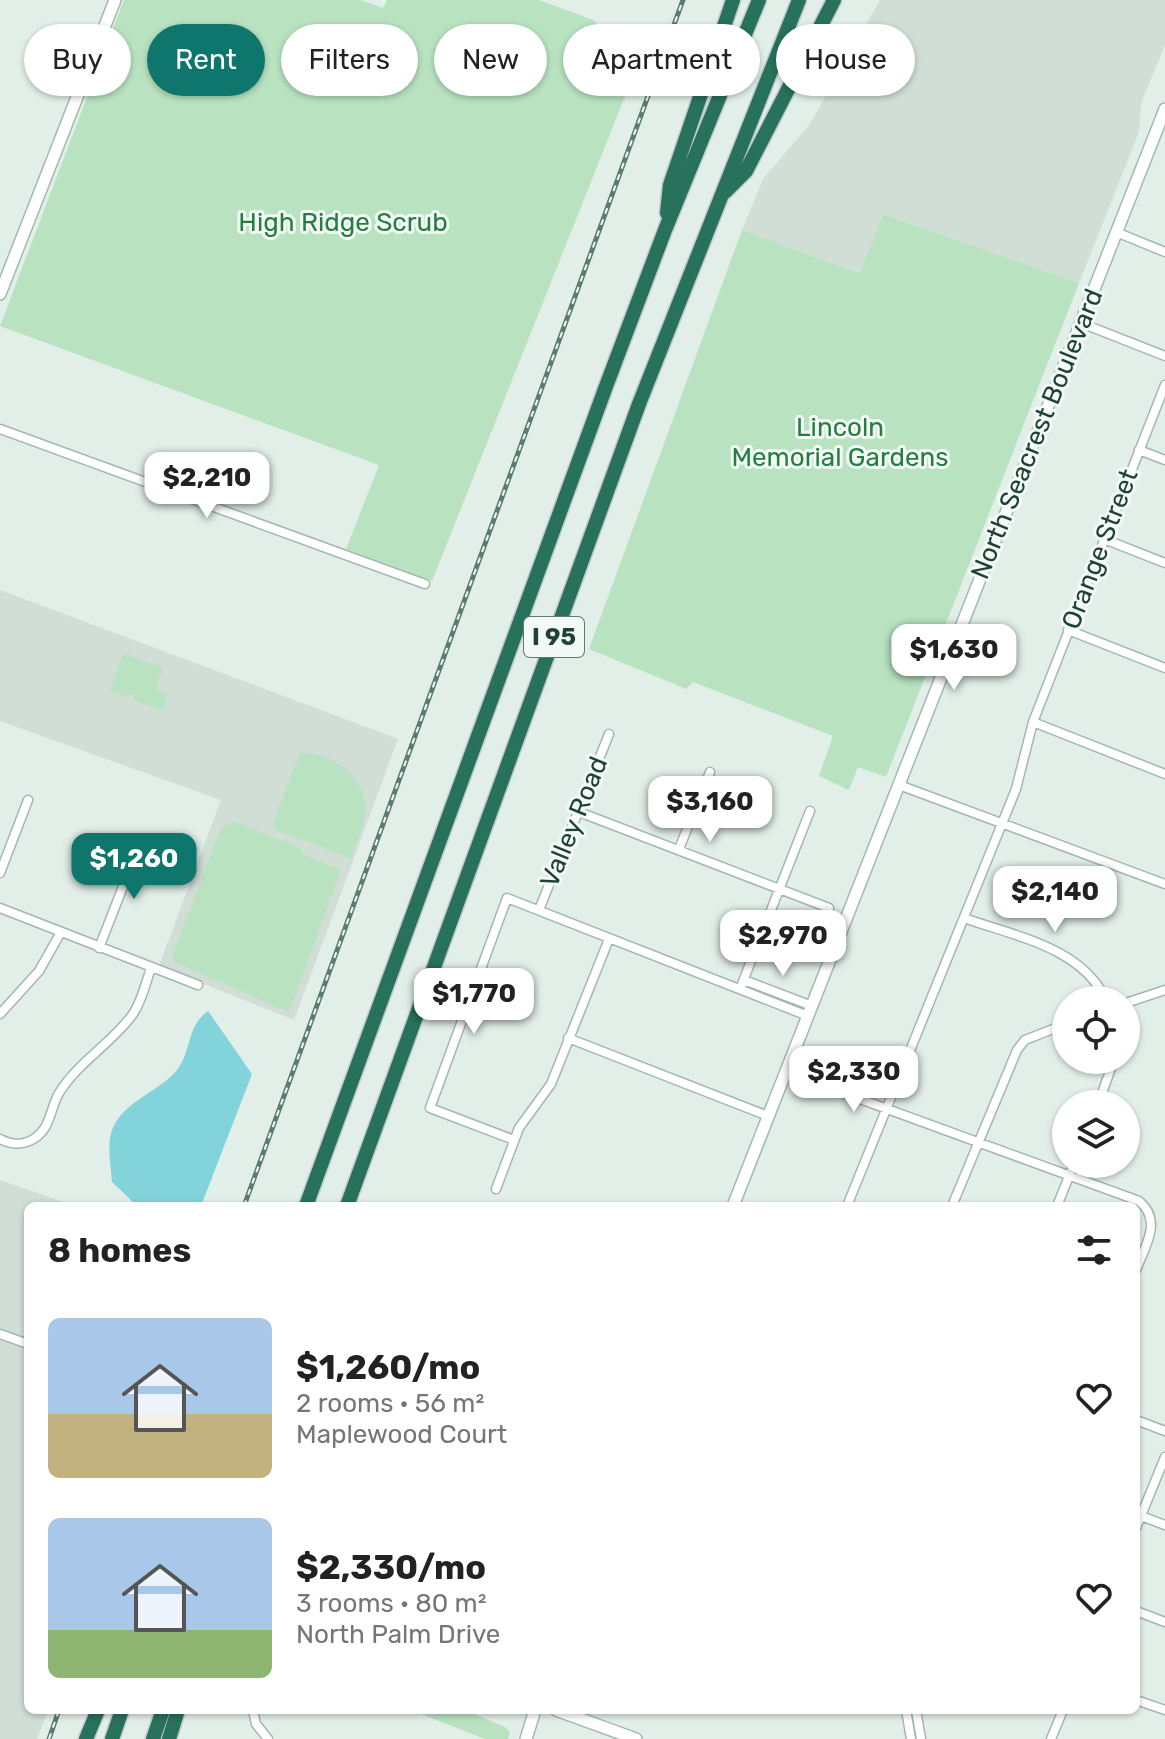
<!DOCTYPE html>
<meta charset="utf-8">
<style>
body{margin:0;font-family:Rubik,sans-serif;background:#f6f6f6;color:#222;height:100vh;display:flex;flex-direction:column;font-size:30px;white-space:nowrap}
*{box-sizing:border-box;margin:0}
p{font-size:26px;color:#767676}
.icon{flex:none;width:44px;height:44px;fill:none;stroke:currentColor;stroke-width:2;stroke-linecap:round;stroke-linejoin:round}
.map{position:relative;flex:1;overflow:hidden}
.details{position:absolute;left:24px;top:1202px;width:1116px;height:512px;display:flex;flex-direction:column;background:#fff;border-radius:12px;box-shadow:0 2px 6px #0004}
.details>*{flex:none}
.top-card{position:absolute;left:24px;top:24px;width:1118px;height:72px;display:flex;gap:16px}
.tools{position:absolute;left:1052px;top:986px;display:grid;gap:16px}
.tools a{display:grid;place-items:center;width:88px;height:88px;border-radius:50%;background:#fff;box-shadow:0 2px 6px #0004;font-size:40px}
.price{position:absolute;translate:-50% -68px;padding:0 18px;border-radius:16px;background:#fff;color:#222;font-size:26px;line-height:52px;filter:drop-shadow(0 2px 4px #0008)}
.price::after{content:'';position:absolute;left:50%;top:48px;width:24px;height:18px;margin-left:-12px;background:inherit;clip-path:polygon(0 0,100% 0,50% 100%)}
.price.selected{background:#0f766e;color:#fff}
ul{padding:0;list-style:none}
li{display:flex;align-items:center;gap:24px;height:200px;padding:0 24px}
li span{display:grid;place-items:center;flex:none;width:224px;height:160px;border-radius:12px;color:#555}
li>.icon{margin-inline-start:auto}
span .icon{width:96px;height:96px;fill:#fffc;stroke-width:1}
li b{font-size:34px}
h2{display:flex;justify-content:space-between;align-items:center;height:96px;padding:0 24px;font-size:34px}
.chip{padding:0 28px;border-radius:36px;background:#fff;box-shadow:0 2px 6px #0004;font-size:28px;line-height:72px}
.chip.selected{background:#0f766e;color:#fff}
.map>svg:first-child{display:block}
</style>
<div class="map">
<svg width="1165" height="1739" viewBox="0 0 1165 1739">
<rect width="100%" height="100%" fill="#e2eee8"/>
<!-- built -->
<path fill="#d0ded6" d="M880,0H1165V45L1141,103L1139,132L1079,283L885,214L861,273L742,230L763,179L810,124Z
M0,590L398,739L294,1020L159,966L221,800L0,721Z
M0,1180L75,1206H28V1710H48L37,1739H0Z"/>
<!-- green -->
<path fill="#b8e2c0" d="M124,0H360L383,8L387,0H539L593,20L638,64L432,581L346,549L379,465L0,326Z
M884,214L1079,283L886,777L858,767L849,790L819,776L833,736L693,682L686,689L589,649L742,230L860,273Z
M124,653L163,668L155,690L168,695L162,710L134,700L133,695L124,696L110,691Z
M300,753C334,752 369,779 365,816C363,830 355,845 351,858L276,830L273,823Z
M235,822L299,847L304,855L341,870L289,1012L175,962L172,957L221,828Z
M411,1710H465L505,1727L510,1732L508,1739H485Z"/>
<!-- water -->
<path fill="#83d3da" d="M208,1011L252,1074L201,1206H140L134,1203L112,1182C111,1168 108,1152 110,1138C116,1103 156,1095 177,1070C192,1051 186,1027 208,1011Z"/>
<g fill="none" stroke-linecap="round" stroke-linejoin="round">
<defs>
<path id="street" d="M1116,232L1165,252
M1081,323L1165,356
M0,429L425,584
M1139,450L1165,460
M1104,539L1165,563
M1068,630L1165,668
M1033,722L1165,774
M899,785L1165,884
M579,812L829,908
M679,849L710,772
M0,873L28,800
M0,908L198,985
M539,910L609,734
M964,918C1014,936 1082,947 1106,1000
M99,948L140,843
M744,980L812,1006
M740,989L810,811
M1126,1003L1165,990
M0,1014L39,971L61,932
M568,1038L768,1116
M786,1072L1139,1201C1163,1221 1145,1246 1136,1270
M1098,1104L1114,1060
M0,1139C12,1145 23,1146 35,1138C52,1127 50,1105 61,1090C80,1061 113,1042 133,1014C142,1001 146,982 151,968
M514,1140L430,1108L507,898L808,1016
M496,1189L519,1128L551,1084L609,939
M847,1206L1016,789L1033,722L1165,385
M952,1206L1017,1050L1025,1040L1066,1024
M1057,1206L1074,1164
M0,1334L28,1344
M1136,1420L1165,1431
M1141,1516L1165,1525
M1136,1528L1165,1457
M1136,1611L1165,1622
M1136,1700L1165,1710
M253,1710L256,1724L268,1739
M906,1710L911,1739
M916,1710L921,1739
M1051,1739L1063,1710"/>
<path id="secondary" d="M0,294L115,0
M733,1206L1165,109
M556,1710L636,1739
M526,1739L535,1710"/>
<path id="highway" d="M725,192L746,171L834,0
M667,213L670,185L733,0
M306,1206L605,389L665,230L759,0
M347,1206L639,404L799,0
M86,1739L98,1710
M112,1739L122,1710
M153,1739L163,1710
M169,1739L178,1710"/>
</defs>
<!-- street casing -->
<use href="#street" stroke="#a4b7af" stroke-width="11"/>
<!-- secondary casing -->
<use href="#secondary" stroke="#9fbbaf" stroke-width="14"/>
<!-- highway casing -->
<use href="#highway" stroke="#c0cac7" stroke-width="17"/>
<!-- street -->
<use href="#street" stroke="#fff" stroke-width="8"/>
<!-- secondary -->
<use href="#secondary" stroke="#fff" stroke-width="11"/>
<!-- highway -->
<use href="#highway" stroke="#27715d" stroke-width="14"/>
<defs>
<path id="rail" d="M244,1206L683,0
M49,1739L59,1710"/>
</defs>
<!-- rail casing -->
<use href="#rail" stroke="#5a7d71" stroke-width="5"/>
<!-- rail -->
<use href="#rail" stroke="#f3faf6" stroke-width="2" stroke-dasharray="6" stroke-linecap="butt"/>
</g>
<g text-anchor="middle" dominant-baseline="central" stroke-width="6" stroke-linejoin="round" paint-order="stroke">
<!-- shield labels -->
<rect fill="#f3faf6" stroke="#5f7870" stroke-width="2" x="524" y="617" width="60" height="40" rx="6"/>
<g font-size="24" font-weight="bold" fill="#1f4136">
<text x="554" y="637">I 95</text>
</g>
<!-- park labels -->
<g font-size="26" fill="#247e40" stroke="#f3faf6">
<text x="343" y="222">High Ridge Scrub</text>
<text x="840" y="427">Lincoln<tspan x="840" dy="30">Memorial Gardens</tspan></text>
</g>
<!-- street labels -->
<g font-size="26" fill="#1f4136" stroke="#f3faf6">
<text transform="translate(1037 434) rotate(-68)">North Seacrest Boulevard</text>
<text transform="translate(1100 549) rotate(-69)">Orange Street</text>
<text transform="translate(574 822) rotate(-68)">Valley Road</text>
</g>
</g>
</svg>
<div class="tools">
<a><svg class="icon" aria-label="locate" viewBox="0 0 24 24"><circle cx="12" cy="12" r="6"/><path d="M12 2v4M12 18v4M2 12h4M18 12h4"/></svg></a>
<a><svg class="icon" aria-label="layers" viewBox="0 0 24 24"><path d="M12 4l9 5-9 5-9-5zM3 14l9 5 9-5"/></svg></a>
</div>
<b class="price" style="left:207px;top:520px">$2,210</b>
<b class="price" style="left:954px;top:692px">$1,630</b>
<b class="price" style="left:710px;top:844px">$3,160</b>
<b class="price selected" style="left:134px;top:901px">$1,260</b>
<b class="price" style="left:1055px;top:934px">$2,140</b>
<b class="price" style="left:783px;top:978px">$2,970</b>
<b class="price" style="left:474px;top:1036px">$1,770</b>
<b class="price" style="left:854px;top:1114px">$2,330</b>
<div class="top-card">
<a class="chip">Buy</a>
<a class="chip selected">Rent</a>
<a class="chip">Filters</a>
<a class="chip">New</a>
<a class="chip">Apartment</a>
<a class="chip">House</a>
</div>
<section class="details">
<h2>8 homes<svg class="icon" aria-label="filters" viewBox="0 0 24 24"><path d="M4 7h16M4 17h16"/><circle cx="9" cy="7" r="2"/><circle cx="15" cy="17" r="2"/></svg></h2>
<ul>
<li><span style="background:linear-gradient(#a9c7e8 60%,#c2b280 0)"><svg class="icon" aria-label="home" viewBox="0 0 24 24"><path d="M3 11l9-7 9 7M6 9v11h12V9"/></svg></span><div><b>$1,260/mo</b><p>2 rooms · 56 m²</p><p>Maplewood Court</p></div><svg class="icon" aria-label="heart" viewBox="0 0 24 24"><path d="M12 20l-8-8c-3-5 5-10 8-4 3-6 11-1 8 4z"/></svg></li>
<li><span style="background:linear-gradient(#a9c7e8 70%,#8fb573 0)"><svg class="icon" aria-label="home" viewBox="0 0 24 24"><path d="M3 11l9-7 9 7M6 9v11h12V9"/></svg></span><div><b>$2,330/mo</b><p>3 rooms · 80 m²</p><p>North Palm Drive</p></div><svg class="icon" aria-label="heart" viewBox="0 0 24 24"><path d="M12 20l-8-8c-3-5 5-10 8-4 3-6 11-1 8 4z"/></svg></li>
</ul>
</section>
</div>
